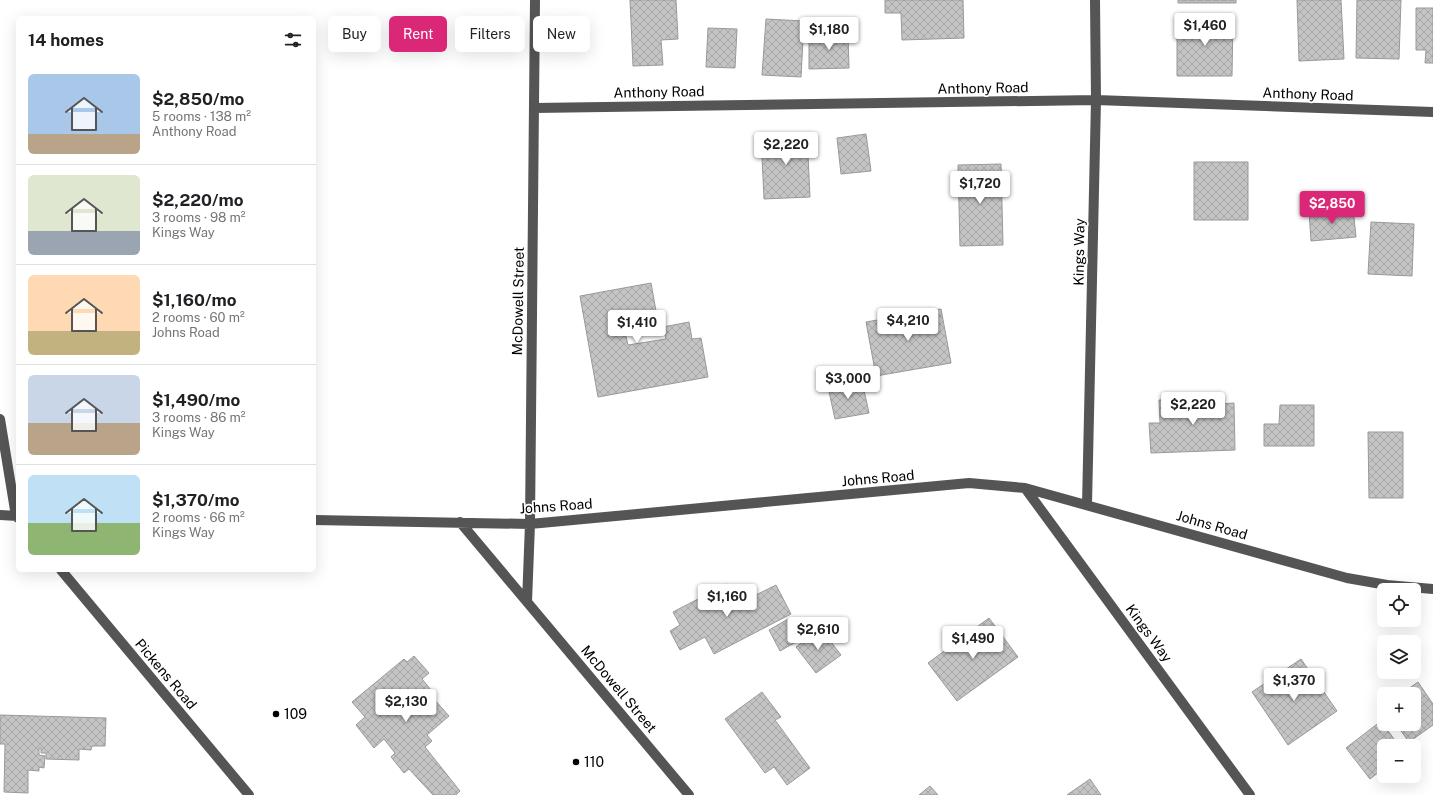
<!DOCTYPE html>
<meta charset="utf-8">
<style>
body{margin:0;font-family:"Public Sans",sans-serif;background:#f6f6f6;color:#202124;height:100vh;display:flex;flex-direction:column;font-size:15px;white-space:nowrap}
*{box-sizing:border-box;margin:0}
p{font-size:13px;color:#757577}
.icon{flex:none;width:22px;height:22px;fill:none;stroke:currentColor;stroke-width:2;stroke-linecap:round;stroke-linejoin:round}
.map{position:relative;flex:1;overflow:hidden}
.sheet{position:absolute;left:16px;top:16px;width:300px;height:556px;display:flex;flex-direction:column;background:#fff;border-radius:6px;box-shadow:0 4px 16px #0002}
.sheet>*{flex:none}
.guide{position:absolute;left:328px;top:16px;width:380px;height:36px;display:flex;gap:8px}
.tools{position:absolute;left:1377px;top:583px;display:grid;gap:8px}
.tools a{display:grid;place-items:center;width:44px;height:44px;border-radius:6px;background:#fff;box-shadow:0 4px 16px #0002;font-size:20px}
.price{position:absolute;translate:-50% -34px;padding:0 9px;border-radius:4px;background:#fff;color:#222;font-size:13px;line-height:26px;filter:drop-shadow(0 1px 2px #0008)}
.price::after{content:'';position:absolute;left:50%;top:24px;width:12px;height:9px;margin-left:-6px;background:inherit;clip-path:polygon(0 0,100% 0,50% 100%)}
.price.on{background:#db2777;color:#fff}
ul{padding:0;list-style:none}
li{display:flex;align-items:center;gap:12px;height:100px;padding:0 12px}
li+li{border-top:1px solid #e0e0e0}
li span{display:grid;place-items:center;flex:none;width:112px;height:80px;border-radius:6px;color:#555}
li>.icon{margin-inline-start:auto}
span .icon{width:48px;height:48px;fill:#fffc;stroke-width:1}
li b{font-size:17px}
h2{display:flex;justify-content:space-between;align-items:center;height:48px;padding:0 12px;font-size:17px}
.pill{padding:0 14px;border-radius:6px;background:#fff;box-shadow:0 4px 16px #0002;font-size:14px;line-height:36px}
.pill.on{background:#db2777;color:#fff}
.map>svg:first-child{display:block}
</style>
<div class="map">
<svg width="1433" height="795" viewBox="0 0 1433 795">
<defs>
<pattern id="building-cross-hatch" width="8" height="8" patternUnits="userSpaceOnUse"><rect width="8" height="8" fill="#c4c4c4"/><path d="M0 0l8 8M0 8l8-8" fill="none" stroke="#a7a7a7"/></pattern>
</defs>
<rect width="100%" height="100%" fill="#fff"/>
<!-- building -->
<path fill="url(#building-cross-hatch)" stroke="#999" d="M630,0H676L678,39L661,40L663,65L633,66Z
M885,0H963L964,38L902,40L901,13H885Z
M1178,0H1236V3H1178Z
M1297,0H1341L1344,59L1299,61Z
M1357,0H1401L1399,59L1356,58Z
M1416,8H1433V63H1425L1426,50H1416Z
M1177,18H1233L1232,76H1177Z
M766,19L804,21L801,77L762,75Z
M708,28L737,29L735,68L706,67Z
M809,34H848L849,68L809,69Z
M807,134L810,197L764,199L761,136Z
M866,134L871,171L841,174L837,138Z
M1194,162H1248V220H1194Z
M1001,164L1003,245L960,246L958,165Z
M1353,208L1356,237L1311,241L1309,212Z
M1371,222L1414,224L1412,276L1368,274Z
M651,283L658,322L624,328L628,345L666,339L663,327L689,322L692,339L701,338L708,377L598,397L580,296Z
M941,309L951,363L876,376L866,322Z
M862,381L869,413L835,419L828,387Z
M1218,398V404L1234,403L1235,450L1151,453L1149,423H1160L1159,400Z
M1280,405H1314V446H1264V424H1279Z
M1368,432H1403V498H1369Z
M727,584L738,604L776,585L791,614L714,654L705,637L680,650L670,631L680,625L673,612Z
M989,618L1018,657L957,701L928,663Z
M788,619L794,630L805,624L810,634L780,651L769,630Z
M821,629L841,655L816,673L796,647Z
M414,656L429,673L422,679L436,696L433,698L449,716L427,735L432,741L425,747L460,791L456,795H433L409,769L404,773L391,757L395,753L384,739L374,748L356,725L365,717L352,702L404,659L407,662Z
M1301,659L1337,711L1288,745L1252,692Z
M1418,682L1433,704V725L1409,742L1396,724H1414V694H1401Z
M762,692L781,717L775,720L810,768L787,785L774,767L765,773L725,719Z
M0,715L106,718L105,746H92L91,750L79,749V760L46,759V753H41V748H39V755L45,756L44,768L39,767V771L28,770V793L4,792L5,744H0Z
M1381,721L1399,746H1384V768L1370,779L1346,748Z
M1090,779L1101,795H1067Z
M930,786L938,795H919Z"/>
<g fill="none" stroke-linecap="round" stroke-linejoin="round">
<!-- minor -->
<path stroke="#555" stroke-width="10" d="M534,108L1096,100L1433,112
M0,419L16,516L18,518
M1025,488L1250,795
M1087,505L1096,100L1095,0
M0,515L18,516
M314,520L530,524L969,483L1025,488L1347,578L1387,585L1433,589
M460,522L689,795
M61,570L249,795
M527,602L530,524L535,0"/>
</g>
<!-- markers -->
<g fill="#000" stroke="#fff" stroke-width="1.5">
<circle cx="276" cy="714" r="4"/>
<circle cx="576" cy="762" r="4"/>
</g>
<g text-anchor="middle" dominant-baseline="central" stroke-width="3.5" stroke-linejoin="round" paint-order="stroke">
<!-- street labels -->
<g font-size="14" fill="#000" stroke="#fff">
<text transform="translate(983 88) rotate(-1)">Anthony Road</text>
<text transform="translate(659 92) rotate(-1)">Anthony Road</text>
<text transform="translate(1308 94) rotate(2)">Anthony Road</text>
<text transform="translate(1079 252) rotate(-89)">Kings Way</text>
<text transform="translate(518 301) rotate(-89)">McDowell Street</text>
<text transform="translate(878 478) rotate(-5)">Johns Road</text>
<text transform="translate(556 506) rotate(-4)">Johns Road</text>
<text transform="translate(1212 525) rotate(16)">Johns Road</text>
<text transform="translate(1149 633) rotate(54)">Kings Way</text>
<text transform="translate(166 674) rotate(50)">Pickens Road</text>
<text transform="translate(619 689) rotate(50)">McDowell Street</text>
</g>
<!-- poi labels -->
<g font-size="14" fill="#000" stroke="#fff" text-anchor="start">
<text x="284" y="714">109</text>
<text x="584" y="762">110</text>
</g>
</g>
</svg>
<div class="tools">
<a><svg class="icon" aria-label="locate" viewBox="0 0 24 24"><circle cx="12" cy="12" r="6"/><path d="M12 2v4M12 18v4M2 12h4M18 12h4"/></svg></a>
<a><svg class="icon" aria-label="layers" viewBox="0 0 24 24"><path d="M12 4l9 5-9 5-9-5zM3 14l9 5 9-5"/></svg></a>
<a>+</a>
<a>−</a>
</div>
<b class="price" style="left:1205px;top:47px">$1,460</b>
<b class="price" style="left:829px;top:51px">$1,180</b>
<b class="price" style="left:786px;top:166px">$2,220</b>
<b class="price" style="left:980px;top:205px">$1,720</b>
<b class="price on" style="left:1332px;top:225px">$2,850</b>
<b class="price" style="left:908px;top:342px">$4,210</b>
<b class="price" style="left:637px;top:344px">$1,410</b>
<b class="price" style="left:848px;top:400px">$3,000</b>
<b class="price" style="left:1193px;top:426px">$2,220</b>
<b class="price" style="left:727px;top:618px">$1,160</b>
<b class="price" style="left:818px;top:651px">$2,610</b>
<b class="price" style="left:973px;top:660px">$1,490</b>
<b class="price" style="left:1294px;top:702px">$1,370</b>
<b class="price" style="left:406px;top:723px">$2,130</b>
<div class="guide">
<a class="pill">Buy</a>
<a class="pill on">Rent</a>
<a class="pill">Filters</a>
<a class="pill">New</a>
</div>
<section class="sheet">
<h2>14 homes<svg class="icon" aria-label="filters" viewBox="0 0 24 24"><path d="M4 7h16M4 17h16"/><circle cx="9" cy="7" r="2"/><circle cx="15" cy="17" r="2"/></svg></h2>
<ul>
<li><span style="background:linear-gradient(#a9c7e8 75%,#b9a48a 0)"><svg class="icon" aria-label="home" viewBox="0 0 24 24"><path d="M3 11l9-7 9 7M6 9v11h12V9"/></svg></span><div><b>$2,850/mo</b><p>5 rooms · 138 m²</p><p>Anthony Road</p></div></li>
<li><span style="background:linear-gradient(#dfe7d0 70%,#9aa5b1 0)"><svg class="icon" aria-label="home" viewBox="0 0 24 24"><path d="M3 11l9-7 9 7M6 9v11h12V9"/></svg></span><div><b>$2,220/mo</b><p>3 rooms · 98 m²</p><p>Kings Way</p></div></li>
<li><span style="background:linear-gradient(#ffd9b3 70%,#c2b280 0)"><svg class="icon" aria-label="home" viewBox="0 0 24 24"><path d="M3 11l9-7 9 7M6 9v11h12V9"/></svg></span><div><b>$1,160/mo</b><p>2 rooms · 60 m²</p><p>Johns Road</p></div></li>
<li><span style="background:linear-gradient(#c9d6e8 60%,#b9a48a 0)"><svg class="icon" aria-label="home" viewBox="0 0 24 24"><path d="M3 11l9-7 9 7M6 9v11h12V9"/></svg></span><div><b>$1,490/mo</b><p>3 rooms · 86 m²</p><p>Kings Way</p></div></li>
<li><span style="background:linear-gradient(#bfe0f5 60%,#8fb573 0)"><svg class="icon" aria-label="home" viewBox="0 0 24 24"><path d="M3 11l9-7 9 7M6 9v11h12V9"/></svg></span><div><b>$1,370/mo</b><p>2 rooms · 66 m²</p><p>Kings Way</p></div></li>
</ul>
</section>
</div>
